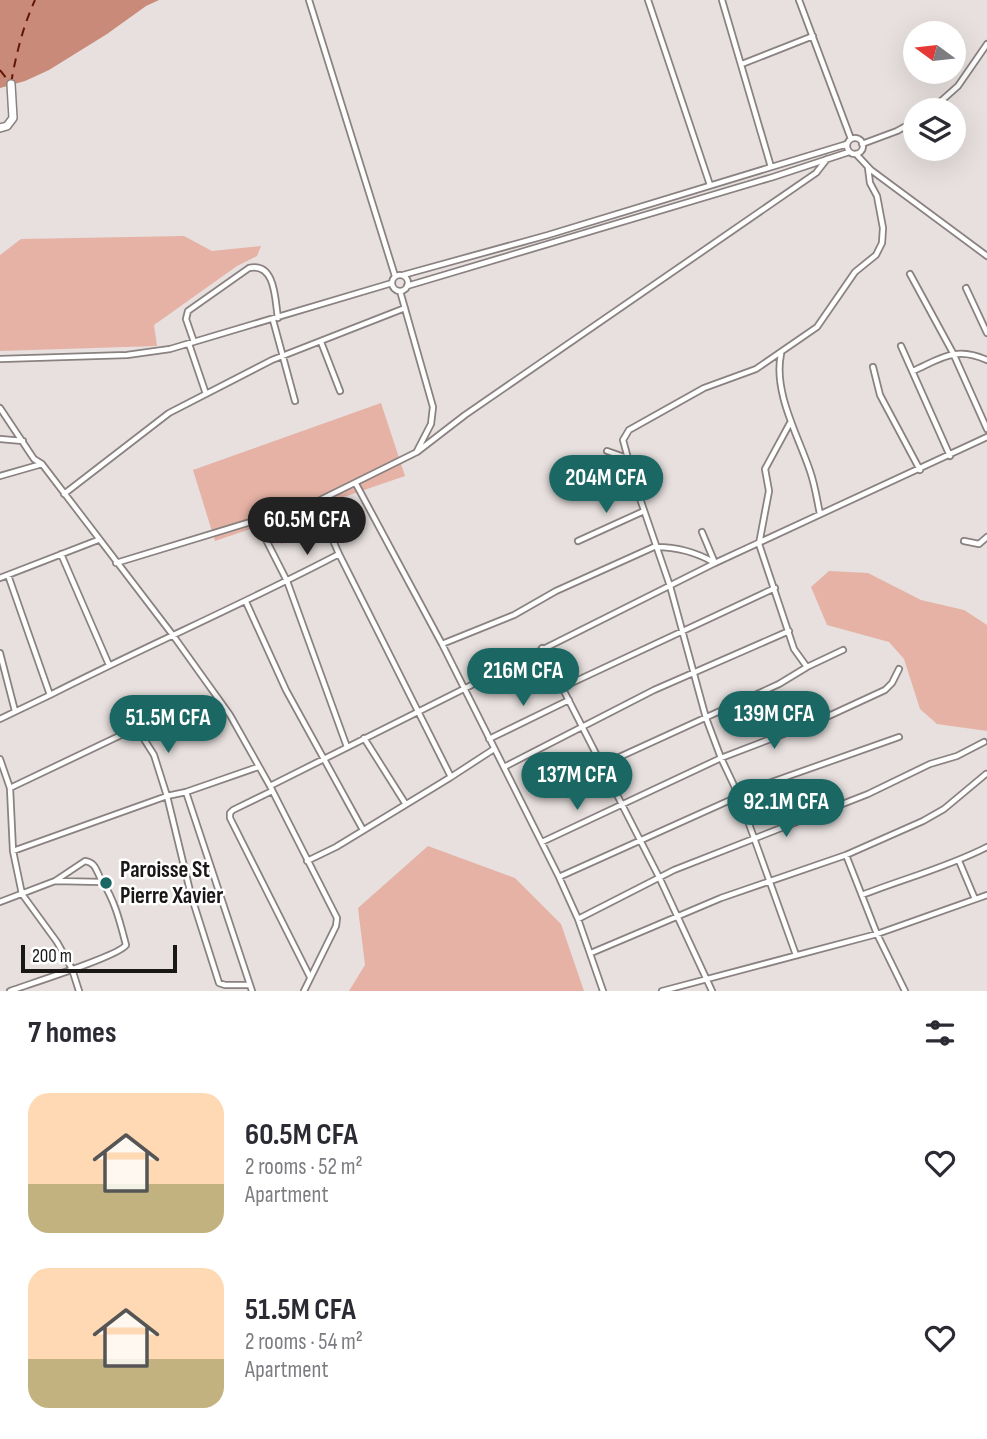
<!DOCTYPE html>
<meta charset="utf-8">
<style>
body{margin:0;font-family:"Sofia Sans Condensed",sans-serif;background:#f2f2f3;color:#2b2b33;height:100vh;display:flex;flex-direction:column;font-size:26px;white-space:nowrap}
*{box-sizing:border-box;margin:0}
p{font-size:23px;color:#7c7c81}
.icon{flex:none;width:38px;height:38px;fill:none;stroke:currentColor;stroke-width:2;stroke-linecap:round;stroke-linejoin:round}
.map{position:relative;height:991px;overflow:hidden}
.details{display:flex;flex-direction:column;background:#fff;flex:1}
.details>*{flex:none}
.needle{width:46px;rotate:285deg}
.controls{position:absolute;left:903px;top:21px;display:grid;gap:14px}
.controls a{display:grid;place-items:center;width:63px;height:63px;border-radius:50%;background:#fff;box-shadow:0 7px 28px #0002;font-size:35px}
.scale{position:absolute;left:21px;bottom:18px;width:156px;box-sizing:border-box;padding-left:7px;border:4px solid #1a1717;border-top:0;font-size:19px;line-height:24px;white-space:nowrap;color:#1a1717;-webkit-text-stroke:5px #fff;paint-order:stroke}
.price{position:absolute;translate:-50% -60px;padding:0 16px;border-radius:24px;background:#1a6764;color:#fff;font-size:23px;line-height:46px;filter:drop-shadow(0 2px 4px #0008)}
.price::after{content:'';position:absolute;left:50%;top:42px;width:21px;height:16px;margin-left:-10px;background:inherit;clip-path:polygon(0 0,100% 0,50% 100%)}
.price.current{background:#222;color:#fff}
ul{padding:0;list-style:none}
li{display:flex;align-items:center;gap:21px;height:175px;padding:0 28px}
li span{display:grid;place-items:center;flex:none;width:196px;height:140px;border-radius:21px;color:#555}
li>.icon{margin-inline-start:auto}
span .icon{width:84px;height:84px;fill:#fffc;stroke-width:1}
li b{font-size:30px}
h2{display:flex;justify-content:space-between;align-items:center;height:84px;padding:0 28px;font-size:30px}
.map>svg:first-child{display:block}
</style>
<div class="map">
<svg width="987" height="991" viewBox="0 0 987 991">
<rect width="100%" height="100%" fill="#e7e0de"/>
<!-- green -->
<path fill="#e5b2a5" d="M184,236L212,251L261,246L257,256L237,266L154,325L157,346L0,351V255L21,239Z
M381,403L405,476L215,541L193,470Z
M292,517L295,529L281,545V528L273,524Z
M829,571L868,573L921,600L964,610L987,625V731L937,724L920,709L904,659L889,642L827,625L811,587Z
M428,846L515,878L561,924L584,991H349L365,965L358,908Z"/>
<!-- water -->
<path fill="#c98a79" d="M0,0H159L146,6L107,34L49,70L25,81L0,88Z"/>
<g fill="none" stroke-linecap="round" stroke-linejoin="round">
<!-- ferry -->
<path stroke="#631704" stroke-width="2" stroke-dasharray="9 7" stroke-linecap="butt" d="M0,70L10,83
M11,83C16,55 23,26 35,0"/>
<defs>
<path id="street" d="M309,0L395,276
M648,0L710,185
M722,0L771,167
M799,0L851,139
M742,64L813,36
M931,110L958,86L987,44
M847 146a8 8 0 1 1 16 0a8 8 0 1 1-16 0Z
M862,144L897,131L915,121
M856,154L871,170L987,256
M910,274L953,353L987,429
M392 283a8 8 0 1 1 16 0a8 8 0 1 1-16 0Z
M403,275L548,235L847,144
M407,286L773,177L849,152
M966,288L987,333
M400,291L433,407L431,424L417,451
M273,320L295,401
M194,342L186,319L188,311L249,268C276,262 275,301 278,318
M321,342L340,391
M189,344L206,394
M901,346L950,456
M781,354C773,392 798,435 810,471C815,485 817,500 820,514
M0,359L127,355L170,349L392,283
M873,367L880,395L920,470
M913,371C942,358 955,346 987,360
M0,408L34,459L42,464L172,634L230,715L270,786L337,918L336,926L304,991
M790,423L765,469L769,491L759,544L794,649L807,667
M0,439L23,441
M607,451L627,458
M0,476L42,464
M356,484L442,644L559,877L578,919L603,991
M64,494L169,413L272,360L405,308
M316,502L339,554L451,777
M257,522L287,581L347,747
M702,532L715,563
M578,541L644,511
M964,541L979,544L987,537
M656,547C678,547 696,552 715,563
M61,554L109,665
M116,563L316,502L417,452L465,415L816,173L827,159
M8,575L50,695C146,646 244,604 339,554
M0,578L98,540
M246,602L286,690L363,830
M442,644L514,615L556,591L656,546
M542,648L660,879L712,991
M0,653L15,711
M563,687L775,588
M0,719L50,695
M137,728L154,755L167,796L191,895L219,983L225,985H250
M364,738L405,803
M489,739L569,700
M0,759L10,788L13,851L22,894L57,942L72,969L79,991
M504,767L654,690L789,631
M270,786L715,563L987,437
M10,788L161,716
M547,788L576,780L602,765L779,684L807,667L843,650
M272,791L233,810L230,813V818L310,977
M186,792L252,991
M542,842L721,758L820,720L885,690L892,683L899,669
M13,851L167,796L186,792L258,767
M846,855L877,934L905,991
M307,861L336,847L451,777L494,749
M959,861L975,899
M559,877L766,784L899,737
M55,881L102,882
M862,895C903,879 948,867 987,847
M0,902L55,881L85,861C97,863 96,872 102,881C115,901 120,922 126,945C119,956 29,984 10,991
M578,919L674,870L868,794L930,764L957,756L984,742
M591,953L721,898L846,855L923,821L944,809L986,774
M796,955L739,796L721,758L706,718L670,586L635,484L623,440L629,430L704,388L756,369L817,327L855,272L876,255L882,243L883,228L877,196L870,183L868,168
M662,991L877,934L987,895"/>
<path id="highway" d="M0,128L7,126L13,118L11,84"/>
</defs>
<!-- street casing -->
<use href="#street" stroke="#898280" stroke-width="8"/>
<!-- highway casing -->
<use href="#highway" stroke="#898280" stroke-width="10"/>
<!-- street -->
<use href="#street" stroke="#fff" stroke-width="4.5"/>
<!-- highway -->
<use href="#highway" stroke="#fff" stroke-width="7"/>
</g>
<!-- markers -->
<circle fill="#1a6764" stroke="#fff" stroke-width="2.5" cx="106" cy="883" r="7"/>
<g text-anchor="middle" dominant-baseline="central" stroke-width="5" stroke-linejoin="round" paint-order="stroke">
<!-- poi labels -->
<g font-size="23" font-weight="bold" fill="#1a1717" stroke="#fff" text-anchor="start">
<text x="120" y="870">Paroisse St<tspan x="120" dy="26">Pierre Xavier</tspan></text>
</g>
</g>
</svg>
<div class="controls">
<a><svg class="needle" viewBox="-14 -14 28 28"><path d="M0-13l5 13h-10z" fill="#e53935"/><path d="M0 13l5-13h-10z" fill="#7c7c81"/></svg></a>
<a><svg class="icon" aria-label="layers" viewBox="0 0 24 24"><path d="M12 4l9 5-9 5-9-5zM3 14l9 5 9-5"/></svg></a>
</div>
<div class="scale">200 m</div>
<b class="price" style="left:606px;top:515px">204M CFA</b>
<b class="price current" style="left:307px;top:557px">60.5M CFA</b>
<b class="price" style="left:523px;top:708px">216M CFA</b>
<b class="price" style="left:774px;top:751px">139M CFA</b>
<b class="price" style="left:168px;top:755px">51.5M CFA</b>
<b class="price" style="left:577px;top:812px">137M CFA</b>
<b class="price" style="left:786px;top:839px">92.1M CFA</b>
</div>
<section class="details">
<h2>7 homes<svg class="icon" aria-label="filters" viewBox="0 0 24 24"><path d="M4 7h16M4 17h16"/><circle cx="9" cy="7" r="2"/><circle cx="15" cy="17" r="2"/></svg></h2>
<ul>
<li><span style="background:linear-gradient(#ffd9b3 65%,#c2b280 0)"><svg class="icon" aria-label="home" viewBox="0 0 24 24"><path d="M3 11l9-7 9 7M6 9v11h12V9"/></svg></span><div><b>60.5M CFA</b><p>2 rooms · 52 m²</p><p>Apartment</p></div><svg class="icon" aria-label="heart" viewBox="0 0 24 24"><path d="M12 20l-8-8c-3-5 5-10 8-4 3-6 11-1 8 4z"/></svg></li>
<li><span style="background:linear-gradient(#ffd9b3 65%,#c2b280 0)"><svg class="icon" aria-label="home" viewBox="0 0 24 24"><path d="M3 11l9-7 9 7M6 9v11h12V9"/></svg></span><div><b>51.5M CFA</b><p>2 rooms · 54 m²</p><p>Apartment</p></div><svg class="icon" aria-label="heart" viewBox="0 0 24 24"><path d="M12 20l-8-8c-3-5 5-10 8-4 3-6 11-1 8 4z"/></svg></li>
</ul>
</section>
